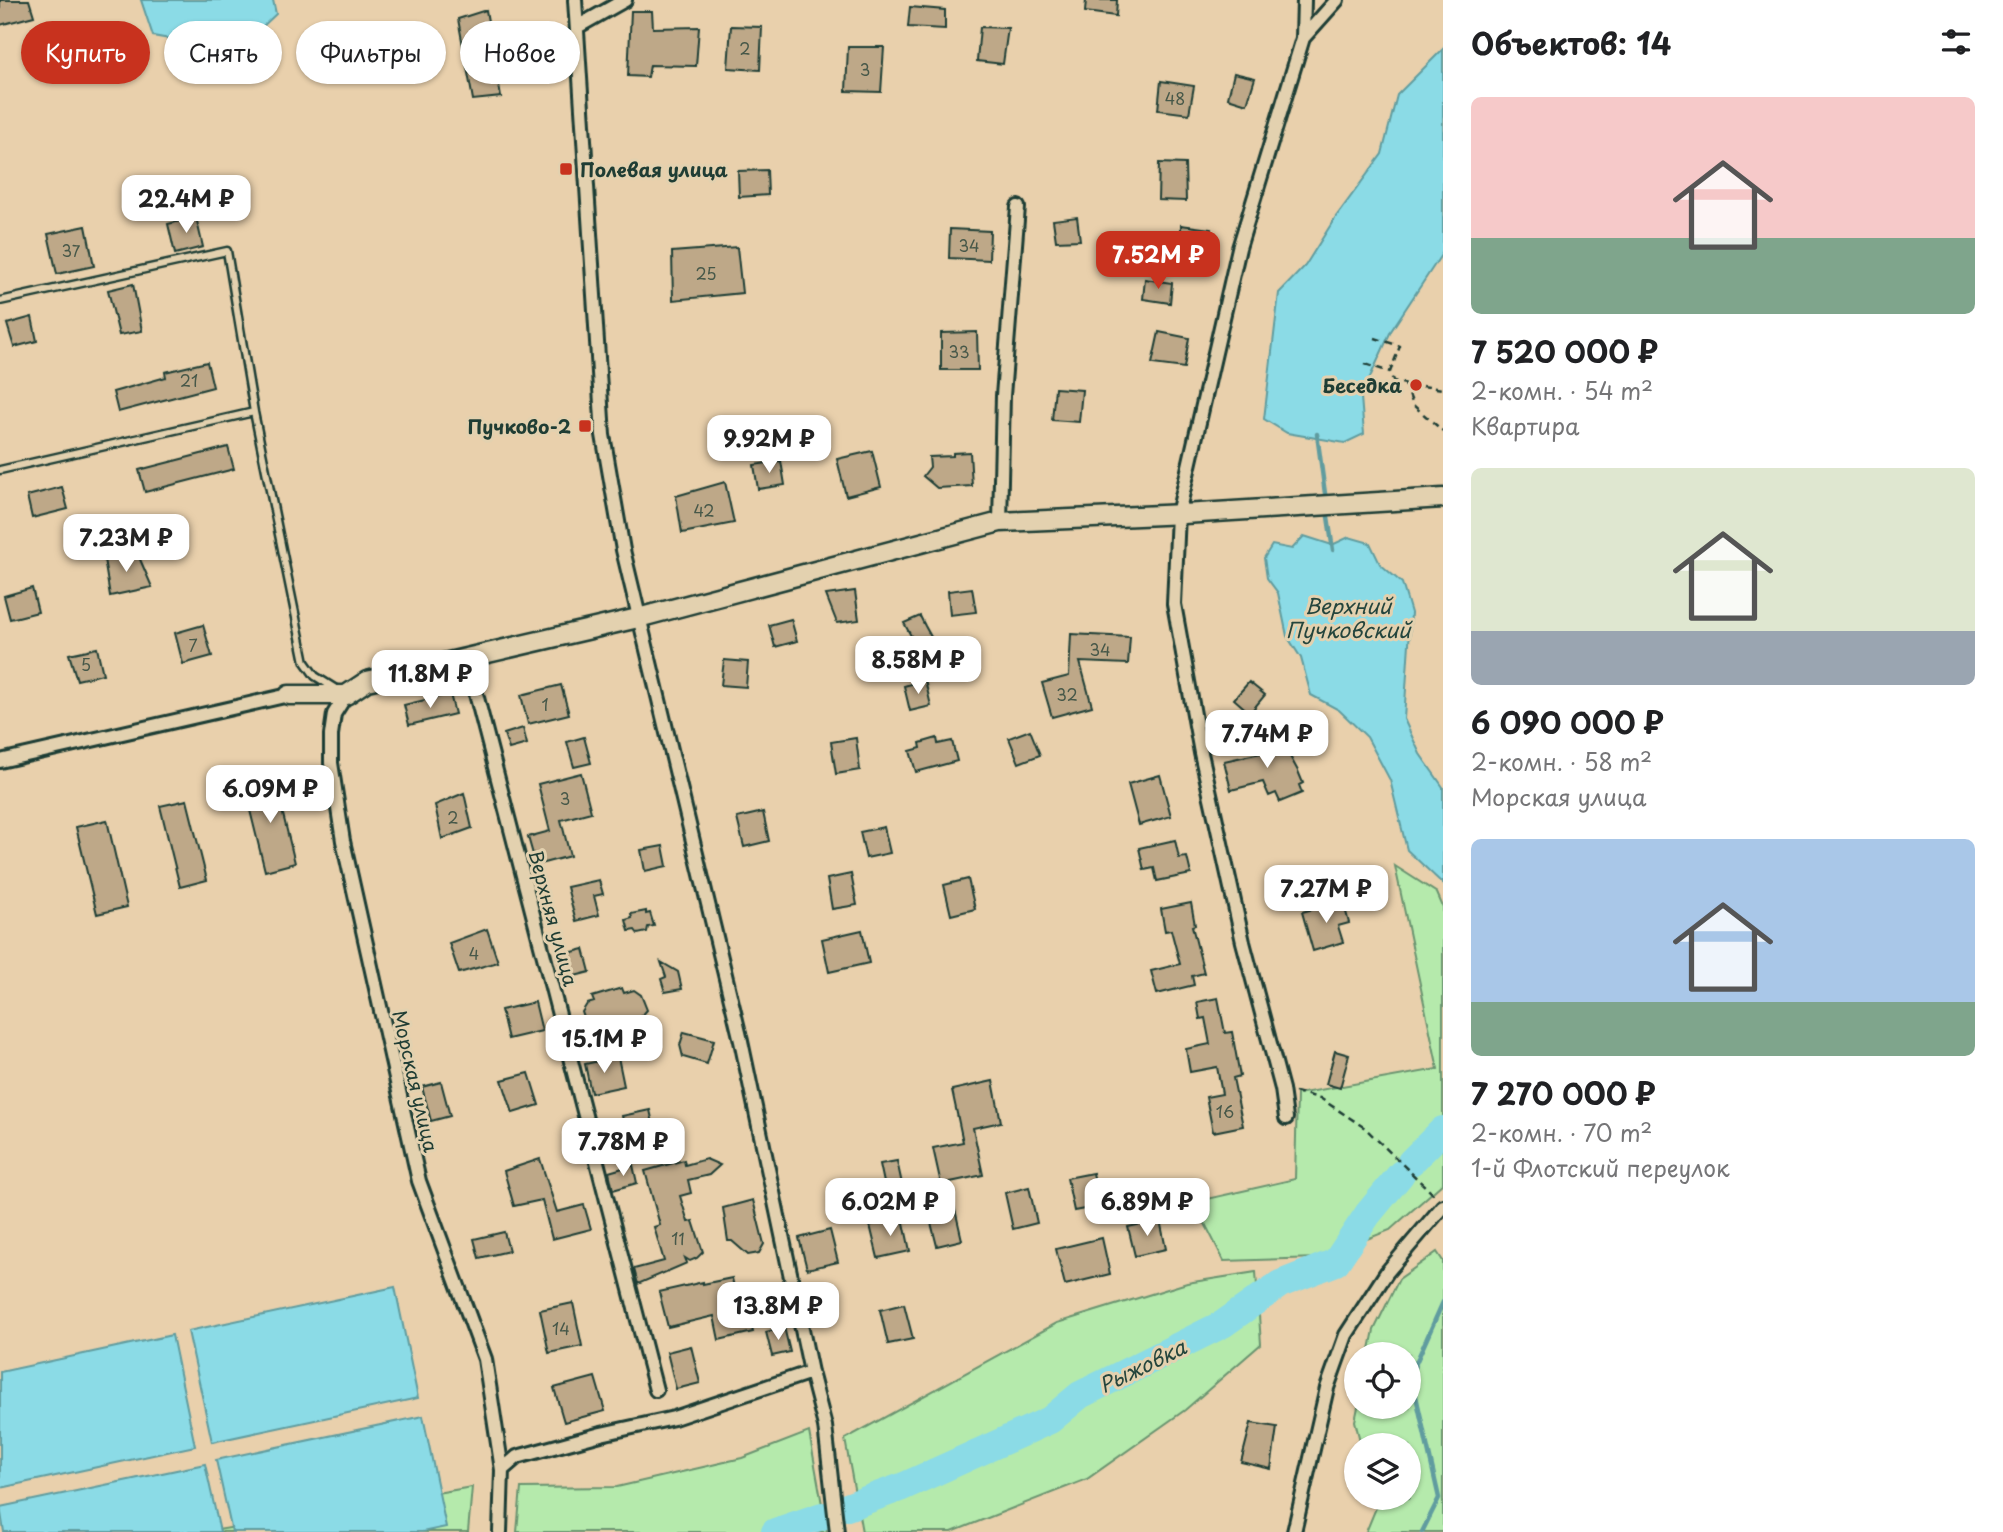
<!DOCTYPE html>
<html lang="ru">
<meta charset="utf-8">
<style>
body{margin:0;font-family:"Playpen Sans",sans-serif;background:#f6f6f6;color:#202124;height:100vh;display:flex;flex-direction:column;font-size:26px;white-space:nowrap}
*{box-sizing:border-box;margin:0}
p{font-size:23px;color:#757577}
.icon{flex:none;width:38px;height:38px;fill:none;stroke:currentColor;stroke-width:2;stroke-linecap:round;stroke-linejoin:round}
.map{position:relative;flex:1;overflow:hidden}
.details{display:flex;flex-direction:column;background:#fff;width:560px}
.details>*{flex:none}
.hud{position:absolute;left:21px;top:21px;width:665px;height:63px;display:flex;gap:14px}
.tools{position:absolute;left:1344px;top:1342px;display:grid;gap:14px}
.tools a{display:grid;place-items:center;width:77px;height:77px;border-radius:50%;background:#fff;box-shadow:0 2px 5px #0004;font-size:35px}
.price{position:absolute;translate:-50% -60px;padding:0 16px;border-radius:14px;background:#fff;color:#222;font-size:23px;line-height:46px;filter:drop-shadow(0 2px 4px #0008)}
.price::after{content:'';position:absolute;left:50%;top:42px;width:21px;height:16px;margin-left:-10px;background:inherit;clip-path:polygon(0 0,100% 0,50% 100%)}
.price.selected{background:#c8321e;color:#fff}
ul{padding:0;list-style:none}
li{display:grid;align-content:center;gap:14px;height:371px;padding:0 28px}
li span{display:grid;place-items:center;height:217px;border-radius:10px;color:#555}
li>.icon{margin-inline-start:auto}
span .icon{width:126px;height:126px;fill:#fffc;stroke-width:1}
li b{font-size:30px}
h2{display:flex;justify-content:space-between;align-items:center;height:84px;padding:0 28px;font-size:30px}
.tag{padding:0 24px;border-radius:32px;background:#fff;box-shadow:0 2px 5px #0004;font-size:24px;line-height:63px}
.tag.selected{background:#c8321e;color:#fff}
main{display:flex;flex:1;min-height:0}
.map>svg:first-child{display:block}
</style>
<main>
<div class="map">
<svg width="1443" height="1532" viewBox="0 0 1443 1532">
<rect width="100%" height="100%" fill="#e9d0ac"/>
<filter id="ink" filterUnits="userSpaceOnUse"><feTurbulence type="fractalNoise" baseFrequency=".0143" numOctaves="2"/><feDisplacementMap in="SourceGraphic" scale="14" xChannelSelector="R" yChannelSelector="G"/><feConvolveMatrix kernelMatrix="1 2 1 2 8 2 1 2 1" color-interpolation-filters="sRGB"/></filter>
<g filter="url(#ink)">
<!-- green -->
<path fill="#b5eaac" stroke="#6a9470" stroke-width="2" d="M1395,866L1437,893L1443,907V1183L1390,1230L1319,1258L1224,1261L1194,1202L1295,1179L1297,1094L1438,1069Z
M1437,1252L1443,1261V1532H1366L1376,1508L1374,1498H1409V1446L1361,1445L1355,1421L1358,1407H1409V1354H1369L1374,1330L1399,1279Z
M1256,1272L1261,1344L1185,1410L1087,1479L952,1532H862L845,1439L1057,1323L1187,1283Z
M809,1432L827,1532H517L521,1488L617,1487L742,1458Z
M472,1487L468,1532H206Z"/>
<!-- water -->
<path fill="#8bdbe6" stroke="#609c9f" stroke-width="2" d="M141,0H273L276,14L259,30L192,43L153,36Z
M1443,49V252L1391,331L1361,397L1364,434L1345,443L1287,433L1264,419L1279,293L1305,266L1335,218L1382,154L1397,95Z
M1304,536L1332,545L1349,537L1370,543L1380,564L1402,583L1411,613L1404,719L1420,754L1443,787V884L1407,850L1390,780L1367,737L1339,710L1311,695L1301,658L1287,636L1278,593L1267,578L1264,558L1272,545L1292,549Z
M395,1287L418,1398L212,1442L188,1331Z
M172,1335L195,1446L0,1488V1372Z
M423,1416L446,1527L422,1532H232L216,1460Z
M205,1464L220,1532H4L0,1507Z"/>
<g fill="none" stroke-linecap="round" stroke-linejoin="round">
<!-- stream -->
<path stroke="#609c9f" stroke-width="4.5" d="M1317,434L1326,501
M1327,510L1333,550
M1422,1532L1439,1498L1411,1374L1443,1302"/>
<!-- river -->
<path stroke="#8bdbe6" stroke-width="28" d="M1411,1162L1443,1130
M847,1507L902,1487L1050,1420L1080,1395L1223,1324L1280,1284L1336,1262L1368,1214L1401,1174
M775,1532L822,1516"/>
</g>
<!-- building -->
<path fill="#bea888" stroke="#1f3d34" stroke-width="2" d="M0,0H29L34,16L0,25Z
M1086,0H1117L1116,16L1085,12Z
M910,7L945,10V29L908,27Z
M486,10L501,97L473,100L458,19Z
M631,11H652L653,28L699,27L696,66L650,65L648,77L628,76Z
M731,26L762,27L760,70L728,68Z
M980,27L1008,28L1003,64L977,61Z
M848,47H884L881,92L846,91Z
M1234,73L1255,78L1247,104L1228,98Z
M1161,81L1194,86L1189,114L1158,110Z
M1159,163L1185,164L1186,201L1158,200Z
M767,170L768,195L739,197L738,171Z
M196,217L203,247L175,254L168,224Z
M1077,217L1080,240L1056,241L1053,220Z
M1181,225L1211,229L1207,257L1181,255Z
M86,226L94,266L57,274L48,234Z
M950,229L990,231L989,260L949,258Z
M737,247L742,293L673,300L672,252Z
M1145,279L1172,283L1170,303L1143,299Z
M133,284L142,331L119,335L108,290Z
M32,317L37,341L14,347L7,324Z
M977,332L978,370H941V333Z
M1159,332L1189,338L1184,368L1152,364Z
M207,362L213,387L118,412L113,392L166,377L165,372Z
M1055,388L1082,390L1079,422L1052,420Z
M228,447L234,469L145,492L139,470Z
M872,451L881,487L846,496L837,459Z
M970,452L972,486L937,488L923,476L930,467L929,457L953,456V453Z
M781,461L785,485L758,489L754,465Z
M725,482L734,523L682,533L676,496Z
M62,487L68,509L32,518L27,496Z
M136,550L152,587L110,596L104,559Z
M32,588L38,612L10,619L4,596Z
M972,588L976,612L950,615L948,591Z
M855,591L859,620L837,623L826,595Z
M920,616L925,626L936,646L918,649L904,623Z
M791,619L797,641L775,647L769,625Z
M203,625L212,656L183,664L175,633Z
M1071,634L1130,637L1128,664L1080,662L1092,706L1052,717L1042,683L1069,676Z
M97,648L103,674L77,680L69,654Z
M724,660L748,662L746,687L721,685Z
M925,680L931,706L910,711L904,686Z
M1249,682L1265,695L1250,713L1234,699Z
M561,685L569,714L528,724L521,695Z
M450,694L455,714L409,725L404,705Z
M523,728L527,744L509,749L504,734Z
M1030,730L1040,755L1019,763L1009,738Z
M1276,731L1298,771L1303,783L1299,785L1302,793L1280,802L1276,793L1269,796L1263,782L1231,790L1224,761L1265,752L1259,740Z
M584,737L591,763L574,767L567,742Z
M856,738L860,770L836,774L831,742Z
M937,738L938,744L952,741L957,761L916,772L910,751L921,748L920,743Z
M581,773L591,812L561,820L570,856L536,865L528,837L550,831L538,784Z
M1160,775L1171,816L1139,825L1128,784Z
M274,778L295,863L265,871L244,786Z
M464,793L472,828L442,839L435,805Z
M187,800L207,880L180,887L160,806Z
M763,812L769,841L744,847L737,818Z
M107,820L127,907L97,914L76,827Z
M884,827L890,853L866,858L860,832Z
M1175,840L1179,858L1187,857L1191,874L1157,881L1154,868L1144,870L1139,848Z
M663,846L667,866L645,871L641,850Z
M851,874L857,905L832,909L827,879Z
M968,879L975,909L951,915L944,885Z
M599,880L603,894L594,896L599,915L576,921L567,887Z
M1343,901L1349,923L1338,926L1343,942L1313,951L1302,912Z
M1191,903L1195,925L1192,926L1204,973L1192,976L1194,985L1157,994L1151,971L1180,964L1171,930L1165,931L1161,909Z
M646,911V914L650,913L654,926L648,927L647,932L638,934L635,930L629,931L626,920L632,918L631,914Z
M487,929L498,962L459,973L449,943Z
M862,930L869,963L829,972L822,939Z
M584,949L590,972L563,979L557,956Z
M661,962L678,972L682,989L665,992L661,979L666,977Z
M622,988L624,993L634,990L641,995L647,1010L639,1019L631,1021L632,1024L603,1031L601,1026L593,1028L587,1026L582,1012L587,1004L594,1002L592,997Z
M1218,998L1225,1033L1232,1032L1240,1076L1233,1078L1243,1126L1213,1132L1206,1097L1222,1094L1217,1067L1190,1072L1186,1049L1210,1044L1205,1018L1200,1019L1197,1002Z
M535,1002L542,1031L508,1039L501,1010Z
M684,1032L714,1040L707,1064L683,1057L680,1045Z
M1335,1051L1349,1055L1340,1088L1326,1084Z
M618,1057L624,1086L591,1093L585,1064Z
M529,1073L539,1105L513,1113L502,1080Z
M993,1081L1001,1122L973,1128L983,1175L941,1184L933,1148L963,1142L952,1090Z
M441,1082L450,1116L431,1121L422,1087Z
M650,1110L657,1141L654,1150L646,1144L630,1148L622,1116Z
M540,1159L557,1212L584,1205L591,1229L552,1239L542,1200L514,1206L504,1171Z
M706,1159L720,1165L709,1175L688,1180L691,1193L680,1196L688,1222L693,1221L703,1252L697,1258L690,1261L685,1258L687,1263L638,1284L634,1269L664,1261L654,1227L660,1225L645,1171L684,1160L685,1165Z
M897,1161L904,1193L887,1197L880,1164Z
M633,1165L637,1183L613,1190L609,1172Z
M1093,1173L1100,1206L1074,1211L1067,1178Z
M1029,1187L1037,1223L1013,1229L1005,1193Z
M753,1200L764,1244L759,1253L748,1255L732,1241H728L723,1208Z
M954,1205L962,1240L937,1246L928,1211Z
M903,1218L910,1251L878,1258L870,1225Z
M1160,1220L1166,1249L1135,1256L1128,1227Z
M830,1230L838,1262L807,1269L799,1238Z
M504,1232L509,1251L479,1258L474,1239Z
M1102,1238L1110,1274L1065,1285L1056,1249Z
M732,1278L740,1316L749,1315L753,1332L719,1340L714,1316L668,1327L659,1292L703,1282V1284Z
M573,1303L582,1346L549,1353L540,1310Z
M904,1304L913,1339L888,1344L880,1310Z
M784,1327L790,1352L772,1356L766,1332Z
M691,1346L700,1383L676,1389L667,1352Z
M595,1377L605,1411L564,1422L554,1388Z
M1251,1423L1277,1427L1271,1469L1241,1462Z"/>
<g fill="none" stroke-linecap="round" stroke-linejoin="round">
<defs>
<path id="lane" d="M0,301L227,251L254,412L305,662L315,676L339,691
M0,470L254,412"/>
<path id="street" d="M575,0L603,435L623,550L741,1041L811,1372L825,1426L837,1532
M577,27L625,0
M1303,38L1304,0
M1000,522L1003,396L1018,207
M467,659L656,1390
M346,695L334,714L331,735V763L343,841L419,1181L485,1359L502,1470L500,1532
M0,761L289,695
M1286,1118L1282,1089L1243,942L1201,753L1174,604L1178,514L1239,248L1303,38L1337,0
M502,1470L517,1457L601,1434L674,1418L811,1372
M1294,1532L1327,1388L1346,1335L1387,1272L1443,1206"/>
<path id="secondary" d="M289,695H346L367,681L638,618L1000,522L1184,514L1443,498"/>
</defs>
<!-- lane casing -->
<use href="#lane" stroke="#1f3d34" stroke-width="11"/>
<!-- street casing -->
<use href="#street" stroke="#1f3d34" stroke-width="18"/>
<!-- secondary casing -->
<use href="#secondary" stroke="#1f3d34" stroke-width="23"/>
<!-- path -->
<path stroke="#1f3d34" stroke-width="2.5" stroke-dasharray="7 5" stroke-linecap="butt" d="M1375,338L1400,346L1390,372L1393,381L1410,385
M1365,364L1390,372
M1405,384L1413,405L1443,431
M1422,386L1443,389
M1295,1092L1320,1098L1365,1128L1434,1195"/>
<!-- lane -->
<use href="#lane" stroke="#e3d1af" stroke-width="6"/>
<!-- street -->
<use href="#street" stroke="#e3d1af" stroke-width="12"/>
<!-- secondary -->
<use href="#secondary" stroke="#e3d1af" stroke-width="18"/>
</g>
</g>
<!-- markers -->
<g fill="#c8321e" stroke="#e3d1af" stroke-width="2.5">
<rect x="559" y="162" width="14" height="14" rx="3.5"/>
<circle cx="1416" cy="385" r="7"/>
<rect x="578" y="419" width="14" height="14" rx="3.5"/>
</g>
<g text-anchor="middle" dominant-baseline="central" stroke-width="6" stroke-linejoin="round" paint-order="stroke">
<!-- number labels -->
<g font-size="16" fill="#475849">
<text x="745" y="48">2</text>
<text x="865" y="69">3</text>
<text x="1175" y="98">48</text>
<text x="969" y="245">34</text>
<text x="71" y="250">37</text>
<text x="706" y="273">25</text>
<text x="959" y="351">33</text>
<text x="189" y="380">21</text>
<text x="704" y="510">42</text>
<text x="193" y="645">7</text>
<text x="1100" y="649">34</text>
<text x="86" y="664">5</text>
<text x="1067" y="694">32</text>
<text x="545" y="704">1</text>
<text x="565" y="798">3</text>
<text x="453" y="817">2</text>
<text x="474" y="953">4</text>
<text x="1225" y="1111">16</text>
<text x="678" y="1238">11</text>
<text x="561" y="1328">14</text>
</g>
<!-- poi labels -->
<g font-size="19" font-weight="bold" fill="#1f3d34" stroke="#e3d1af" text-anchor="end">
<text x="580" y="169" text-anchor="start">Полевая улица</text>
<text x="1402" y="385">Беседка</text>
<text x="571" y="426">Пучково-2</text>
</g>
<!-- street labels -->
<g font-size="19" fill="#1f3d34" stroke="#e3d1af">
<text transform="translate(554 918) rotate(75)">Верхняя улица</text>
<text transform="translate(416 1081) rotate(77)">Морская улица</text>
</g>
<!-- water labels -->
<g font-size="21" font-style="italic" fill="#24453d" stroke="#e3d1af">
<text x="1348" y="605">Верхний<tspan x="1348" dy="24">Пучковский</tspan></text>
<text transform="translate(1142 1365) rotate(-26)">Рыжовка</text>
</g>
</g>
</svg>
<div class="tools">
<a><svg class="icon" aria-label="locate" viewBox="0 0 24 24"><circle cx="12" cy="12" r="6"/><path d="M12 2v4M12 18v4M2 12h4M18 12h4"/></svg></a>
<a><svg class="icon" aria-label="layers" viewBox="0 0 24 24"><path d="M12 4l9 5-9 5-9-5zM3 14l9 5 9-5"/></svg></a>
</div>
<b class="price" style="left:186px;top:235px">22.4M ₽</b>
<b class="price selected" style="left:1158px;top:291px">7.52M ₽</b>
<b class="price" style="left:769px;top:475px">9.92M ₽</b>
<b class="price" style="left:126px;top:574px">7.23M ₽</b>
<b class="price" style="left:918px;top:696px">8.58M ₽</b>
<b class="price" style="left:430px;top:710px">11.8M ₽</b>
<b class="price" style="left:1267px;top:770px">7.74M ₽</b>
<b class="price" style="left:270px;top:825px">6.09M ₽</b>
<b class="price" style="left:1326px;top:925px">7.27M ₽</b>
<b class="price" style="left:604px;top:1075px">15.1M ₽</b>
<b class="price" style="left:623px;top:1178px">7.78M ₽</b>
<b class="price" style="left:890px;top:1238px">6.02M ₽</b>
<b class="price" style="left:1147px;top:1238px">6.89M ₽</b>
<b class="price" style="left:778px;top:1342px">13.8M ₽</b>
<div class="hud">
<a class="tag selected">Купить</a>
<a class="tag">Снять</a>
<a class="tag">Фильтры</a>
<a class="tag">Новое</a>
</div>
</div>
<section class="details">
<h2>Объектов: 14<svg class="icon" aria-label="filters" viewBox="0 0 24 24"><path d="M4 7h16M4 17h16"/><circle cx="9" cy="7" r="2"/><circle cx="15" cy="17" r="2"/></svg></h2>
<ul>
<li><span style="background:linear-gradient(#f6c9c9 65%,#7fa58c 0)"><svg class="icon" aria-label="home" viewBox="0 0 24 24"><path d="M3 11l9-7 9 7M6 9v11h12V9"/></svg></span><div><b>7 520 000 ₽</b><p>2-комн. · 54 m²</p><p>Квартира</p></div></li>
<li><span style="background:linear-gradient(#dfe7d0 75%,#9aa5b1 0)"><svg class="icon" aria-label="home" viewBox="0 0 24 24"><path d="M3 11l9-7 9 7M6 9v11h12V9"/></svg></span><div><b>6 090 000 ₽</b><p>2-комн. · 58 m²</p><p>Морская улица</p></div></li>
<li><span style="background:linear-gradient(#a9c7e8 75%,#7fa58c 0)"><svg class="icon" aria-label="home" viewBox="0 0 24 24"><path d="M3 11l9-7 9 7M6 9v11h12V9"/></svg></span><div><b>7 270 000 ₽</b><p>2-комн. · 70 m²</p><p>1-й Флотский переулок</p></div></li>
</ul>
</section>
</main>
